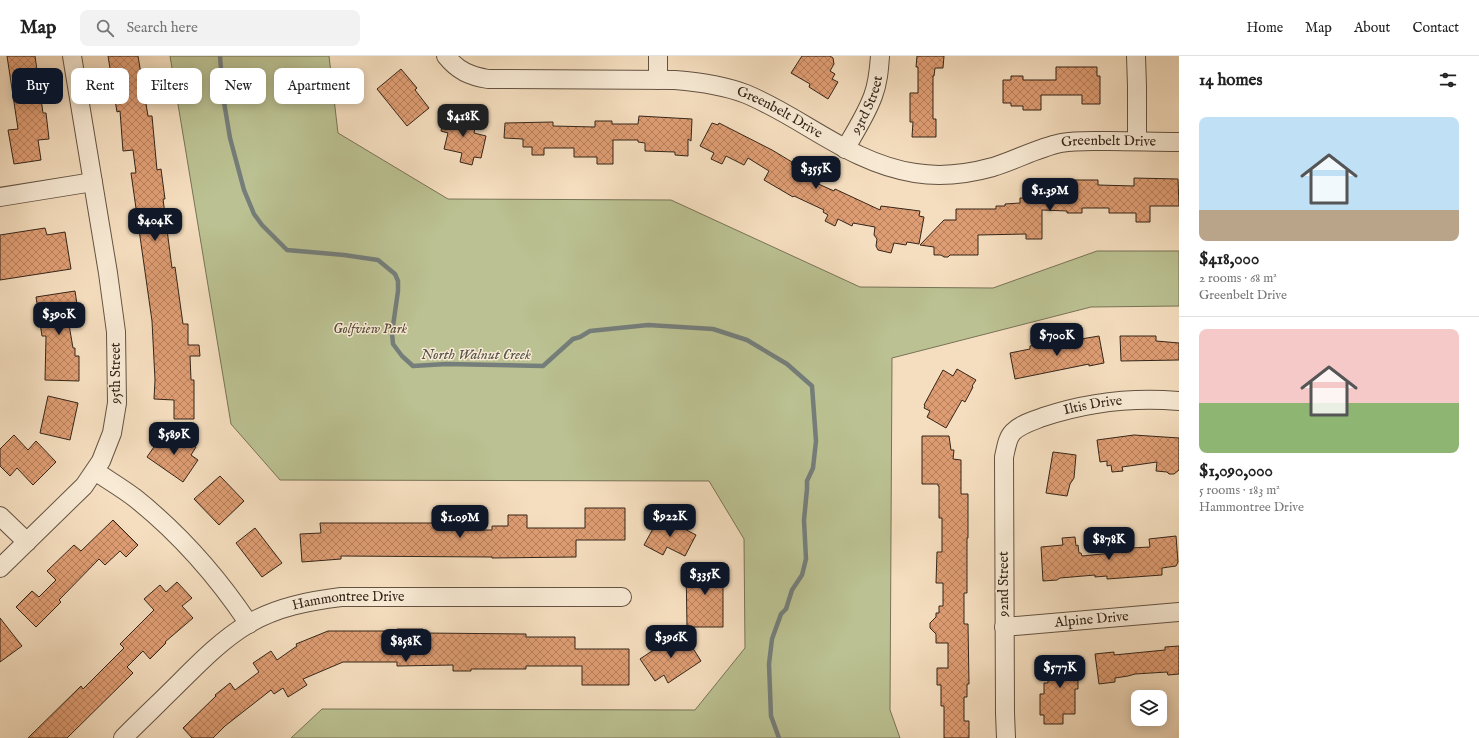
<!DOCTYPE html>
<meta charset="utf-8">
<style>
body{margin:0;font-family:"IM FELL English",serif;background:#f2f2f2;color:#222;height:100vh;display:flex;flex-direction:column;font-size:15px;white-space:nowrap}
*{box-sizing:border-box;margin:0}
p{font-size:13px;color:#767676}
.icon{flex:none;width:22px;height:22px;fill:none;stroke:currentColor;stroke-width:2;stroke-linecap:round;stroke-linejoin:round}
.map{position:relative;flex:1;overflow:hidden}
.sheet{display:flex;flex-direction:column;background:#fff;width:300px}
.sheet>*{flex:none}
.top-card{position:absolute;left:12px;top:12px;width:380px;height:36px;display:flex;gap:8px}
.buttons{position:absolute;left:1131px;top:634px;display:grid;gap:8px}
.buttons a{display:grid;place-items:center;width:36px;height:36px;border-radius:8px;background:#fff;box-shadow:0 2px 10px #0003;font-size:20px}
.price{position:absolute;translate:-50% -34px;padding:0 9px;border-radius:8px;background:#111827;color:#fff;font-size:13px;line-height:26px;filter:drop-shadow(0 1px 2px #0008)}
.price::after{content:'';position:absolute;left:50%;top:24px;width:12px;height:9px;margin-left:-6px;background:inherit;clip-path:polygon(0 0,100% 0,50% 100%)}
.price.selected{background:#222;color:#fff}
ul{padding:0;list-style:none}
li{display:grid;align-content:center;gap:8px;height:212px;padding:0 20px}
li+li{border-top:1px solid #e0e0e0}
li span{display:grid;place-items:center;height:124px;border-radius:8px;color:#555}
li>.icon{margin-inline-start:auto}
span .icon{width:72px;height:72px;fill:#fffc;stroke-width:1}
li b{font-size:17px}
h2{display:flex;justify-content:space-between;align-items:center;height:48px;padding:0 20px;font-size:17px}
.tag{padding:0 14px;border-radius:8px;background:#fff;box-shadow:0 2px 10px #0003;font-size:14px;line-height:36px}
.tag.selected{background:#111827;color:#fff}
header{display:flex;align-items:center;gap:24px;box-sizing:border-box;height:56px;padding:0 20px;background:#fff;border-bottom:1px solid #e0e0e0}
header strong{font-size:19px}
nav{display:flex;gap:22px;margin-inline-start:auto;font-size:14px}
.search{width:280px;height:36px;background:#f2f2f2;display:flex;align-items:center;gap:10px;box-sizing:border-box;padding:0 14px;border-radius:8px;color:#767676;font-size:15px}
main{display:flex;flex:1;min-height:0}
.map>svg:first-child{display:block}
</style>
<header>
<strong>Map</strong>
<div class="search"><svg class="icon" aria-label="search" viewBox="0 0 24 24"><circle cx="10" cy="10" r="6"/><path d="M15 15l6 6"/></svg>Search here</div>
<nav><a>Home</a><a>Map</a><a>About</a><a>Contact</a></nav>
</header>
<main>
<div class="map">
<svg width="1179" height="682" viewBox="0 0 1179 682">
<defs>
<pattern id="building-cross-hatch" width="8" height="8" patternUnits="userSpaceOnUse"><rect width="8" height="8" fill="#df9d73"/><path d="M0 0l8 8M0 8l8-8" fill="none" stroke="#b6805e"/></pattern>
</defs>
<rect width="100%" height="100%" fill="#f5debf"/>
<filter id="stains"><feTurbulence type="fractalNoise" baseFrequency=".005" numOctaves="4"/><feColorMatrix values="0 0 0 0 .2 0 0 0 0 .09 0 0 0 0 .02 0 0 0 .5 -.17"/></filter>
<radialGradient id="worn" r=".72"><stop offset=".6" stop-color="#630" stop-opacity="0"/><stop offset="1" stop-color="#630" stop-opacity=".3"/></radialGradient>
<!-- green -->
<path fill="#bbc192" stroke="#787356" d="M170,0H329L338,77L448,143L671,144L860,231L993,232L1097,195H1179V250L1091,251L892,302L890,654L900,682H291L322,653L695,654L745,592L744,483L709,425L280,424L231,368Z"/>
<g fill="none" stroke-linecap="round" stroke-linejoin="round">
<!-- stream -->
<path stroke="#757e7a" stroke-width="4.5" d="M220,0L223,40L230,82L244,134L254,158L262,169L287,194L344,199L378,204L395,218L398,225V235L392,277L393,288L402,300L413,310L446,308L543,310L573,283L580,281L590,275L648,269L713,273L747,284L787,308L812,330L816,385L813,412L807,425V433L804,464L806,503L802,519L792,534L786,553L781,558L772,583L769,608L771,660L779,682"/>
</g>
<!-- building -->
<path fill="url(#building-cross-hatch)" stroke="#342519" d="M7,0H35L43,57H46L49,83L38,84L41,104L14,108L8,74L18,73Z
M108,0H138L148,60H152L157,114L161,113L165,143H163L172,212L175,211L183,268H188V289H199L200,300H190L191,324H194V363H174V344L154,343L155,324L152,265L131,117H136L133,94L123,95L120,55L117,56Z
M802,0H830L833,2L834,8L830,15L835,18L832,23L838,26L828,43L809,31L810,28L791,17Z
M917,0H944L943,12H935L934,20H933V63H936V81H912L913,66H910V37H918V11H916Z
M1056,11H1097V20H1100V48H1082V39H1041V54H1023V50H1011V47H1003V24H1011V20H1023V24H1056Z
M401,13L417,32L415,34L429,52L407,70L377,33Z
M444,58L452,60L453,59L470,63L468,71L475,72L474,77L486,80L481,102L474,101L472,109L460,106L462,97L444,93L448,77L441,75Z
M639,60L692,63L691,85L688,83V100L675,99V96L645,95V87L638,86V84H613V108H597V101H574V92H544V99H532V91H523V83L504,82L505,67L553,66V70L595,71V65H612V68H638Z
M712,67L718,69L719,67L772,94L792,106L791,108L807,118L805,122L834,135L835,133L880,154L881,150L920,155L919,160L924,161L919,188L907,186L906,189L894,187L891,197L878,194L876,190L877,183L874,179L875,171L853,167L852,170L838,163L835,170L825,165L828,159L823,156L824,154L794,140L793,141L764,124L769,115L748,102L744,109L726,100L722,108L711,103L714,97L700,90Z
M1134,122L1178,123L1179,150H1150V166H1136V157H1109V152H1082V157H1067V155L1042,154V183H1026V178L978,179V199H950L948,201H944L941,199H934V191L920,189L944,164H956V153H996V150H1005V148L1020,147V142H1052V128H1057V124H1098V129L1134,130Z
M45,172L47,179L65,176L71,213L0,224V179Z
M75,235L78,255L67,257L73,292H75V300H79V325L45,324L46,280H42L36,241Z
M1099,280L1104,307L1089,310V308L1015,323L1010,297L1030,293V290L1045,287V289Z
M1120,280H1156V285L1179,287V304L1121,305Z
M957,313L976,324L972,330L973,331L965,346L962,344L946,372L927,361L930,355L924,352L925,350L924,349L943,314L953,320Z
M48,340L78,347L70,384L40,377Z
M174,375L196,391L191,399L198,404L183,426L147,401L163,378L174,385Z
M14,379L28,394L36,385L56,406L33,429L17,412L10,420L0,410V393Z
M1134,379L1179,382V414L1174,418H1169L1167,416L1156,415L1157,406L1122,411L1123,415L1112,416L1111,409L1107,410V405L1100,406L1097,384Z
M922,380H949L951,394H954L953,403L961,404V438H968V482H967V537H964V568H968L969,628H967V641H964V665H969V682H944V650H941V629H937V612H948V587H936V578L930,572V567L936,561V557H939V550H943V527H936L937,496H942V462H939V430H938V428H922Z
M1053,396L1076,399L1074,422L1070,428L1067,440L1046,437Z
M220,420L244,445L219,469L194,443Z
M585,452H625V484H576V501L492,502V501L341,500V503L302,506L300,478L321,477L320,467H436V474H492V470H508V459H527V472H585Z
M660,460L696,479L685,500L667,491L663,499L644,489Z
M113,464L138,489L126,501L120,495L105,509L99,503L59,544L61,546L36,571L16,551L32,535L39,541L56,524L47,515L74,489L81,495Z
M255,472L282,507L262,521L236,487Z
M1176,480L1178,506L1176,510L1162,512V519L1107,523V520L1095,521V519L1060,522L1057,524L1043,525L1041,491L1063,489L1062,482L1075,481L1076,490L1078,489L1079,497H1081L1082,500L1113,497L1112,493L1150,491L1149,483Z
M686,510H723V571H687Z
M177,526L192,542L182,550L193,562L165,586L166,587L150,603L143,595L127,611L133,617L67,682H28L81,630L83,633L124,592L120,588L154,554L144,543L160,529L166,536Z
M0,562L22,590L0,606Z
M397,573H423V577L526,578V581H575V593H629V629H582V610H526V613H471V615H453V609L397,610V606H343L303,623L307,629L288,641L283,632L274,638L271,634L225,670L213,682H192L183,672L216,640L215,639L230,627L235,634L259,616L253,607L271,595L277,604L297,590L296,588L328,575H397Z
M682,575L701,605L668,627L664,619L655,625L640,603Z
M1179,590V618L1168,619L1167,616L1135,618L1128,620L1115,622V626L1099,628L1095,598L1114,596V599L1165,594V591Z
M1078,600V633H1075V658H1063V668H1044V659H1040V638H1044V627H1048V601Z"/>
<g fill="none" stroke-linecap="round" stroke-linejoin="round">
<defs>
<g id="minor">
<path id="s1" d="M446,0C458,15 470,20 488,23L675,24C699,26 723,29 746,38C804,62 850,107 915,117C940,121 968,118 993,111C1016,104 1037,92 1061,87C1077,84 1094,85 1109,85C1133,85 1156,86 1179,86"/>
<path d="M1136,0L1137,30V85"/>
<path d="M658,24V0"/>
<path id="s2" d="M845,93C855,76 866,59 873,40C878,27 879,14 880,0"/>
<path d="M0,141L93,126"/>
<path d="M95,415C108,424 122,432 135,442C180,478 217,520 249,568"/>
<path d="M0,460L27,486"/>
<path d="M0,512L84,430L101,405L112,377L117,347L116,276L108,217L72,0"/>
<path id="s3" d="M1004,571L1179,556"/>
<path id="s4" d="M123,682C142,663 162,644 181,625C202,604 223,583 248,568C277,551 309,545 341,541H622"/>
<path id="s5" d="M1006,682L1005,657L1004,401C1006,393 1007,382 1013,376C1021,368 1033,365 1043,361C1088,346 1132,341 1179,345"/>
</g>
</defs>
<!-- minor casing -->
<use href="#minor" stroke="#645342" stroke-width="20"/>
<!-- minor -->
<use href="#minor" stroke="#f8ead5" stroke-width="18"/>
</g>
<g text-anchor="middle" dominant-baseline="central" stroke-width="3" stroke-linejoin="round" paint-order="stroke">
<!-- street labels -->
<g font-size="14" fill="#342519" stroke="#f8ead5">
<text stroke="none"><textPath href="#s2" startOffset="50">93rd Street</textPath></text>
<text stroke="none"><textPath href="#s1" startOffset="347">Greenbelt Drive</textPath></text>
<text stroke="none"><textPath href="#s1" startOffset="695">Greenbelt Drive</textPath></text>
<text transform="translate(116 317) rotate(-90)">95th Street</text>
<text stroke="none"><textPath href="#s5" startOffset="393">Iltis Drive</textPath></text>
<text transform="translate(1004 528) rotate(-90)">92nd Street</text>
<text stroke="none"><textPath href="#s4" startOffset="274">Hammontree Drive</textPath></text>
<text stroke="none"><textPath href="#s3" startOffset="88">Alpine Drive</textPath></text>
</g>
<!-- park labels -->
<g font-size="14" font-style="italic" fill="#564c37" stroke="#f8ead5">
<text x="370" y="273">Golfview Park</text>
</g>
<!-- water labels -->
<g font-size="15" font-style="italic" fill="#54524a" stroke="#f8ead5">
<text x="476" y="298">North Walnut Creek</text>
</g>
</g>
<rect width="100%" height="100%" filter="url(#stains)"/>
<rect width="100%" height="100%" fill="url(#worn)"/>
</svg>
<div class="buttons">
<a><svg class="icon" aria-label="layers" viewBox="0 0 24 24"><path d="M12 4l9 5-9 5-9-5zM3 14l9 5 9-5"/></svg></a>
</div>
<b class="price selected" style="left:463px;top:82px">$418K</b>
<b class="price" style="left:816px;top:134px">$355K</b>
<b class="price" style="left:1050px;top:156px">$1.39M</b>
<b class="price" style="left:155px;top:186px">$404K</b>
<b class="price" style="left:59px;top:280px">$390K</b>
<b class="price" style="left:1057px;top:301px">$700K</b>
<b class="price" style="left:174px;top:400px">$589K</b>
<b class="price" style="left:670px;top:482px">$922K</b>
<b class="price" style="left:460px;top:483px">$1.09M</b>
<b class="price" style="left:1109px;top:505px">$878K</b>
<b class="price" style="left:705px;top:540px">$335K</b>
<b class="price" style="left:671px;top:603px">$396K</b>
<b class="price" style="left:406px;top:607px">$858K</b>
<b class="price" style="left:1060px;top:633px">$577K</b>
<div class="top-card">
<a class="tag selected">Buy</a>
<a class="tag">Rent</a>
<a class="tag">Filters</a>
<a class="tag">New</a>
<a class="tag">Apartment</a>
</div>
</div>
<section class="sheet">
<h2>14 homes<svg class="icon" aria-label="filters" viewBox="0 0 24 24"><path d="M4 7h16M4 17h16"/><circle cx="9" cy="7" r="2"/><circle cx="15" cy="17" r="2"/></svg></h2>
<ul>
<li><span style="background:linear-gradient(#bfe0f5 75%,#b9a48a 0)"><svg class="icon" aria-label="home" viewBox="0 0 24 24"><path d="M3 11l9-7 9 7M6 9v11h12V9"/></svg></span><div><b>$418,000</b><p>2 rooms · 68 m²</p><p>Greenbelt Drive</p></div></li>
<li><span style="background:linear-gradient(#f6c9c9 60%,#8fb573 0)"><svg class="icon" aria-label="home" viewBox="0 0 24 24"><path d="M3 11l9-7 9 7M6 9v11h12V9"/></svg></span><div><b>$1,090,000</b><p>5 rooms · 183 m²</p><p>Hammontree Drive</p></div></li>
</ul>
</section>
</main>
